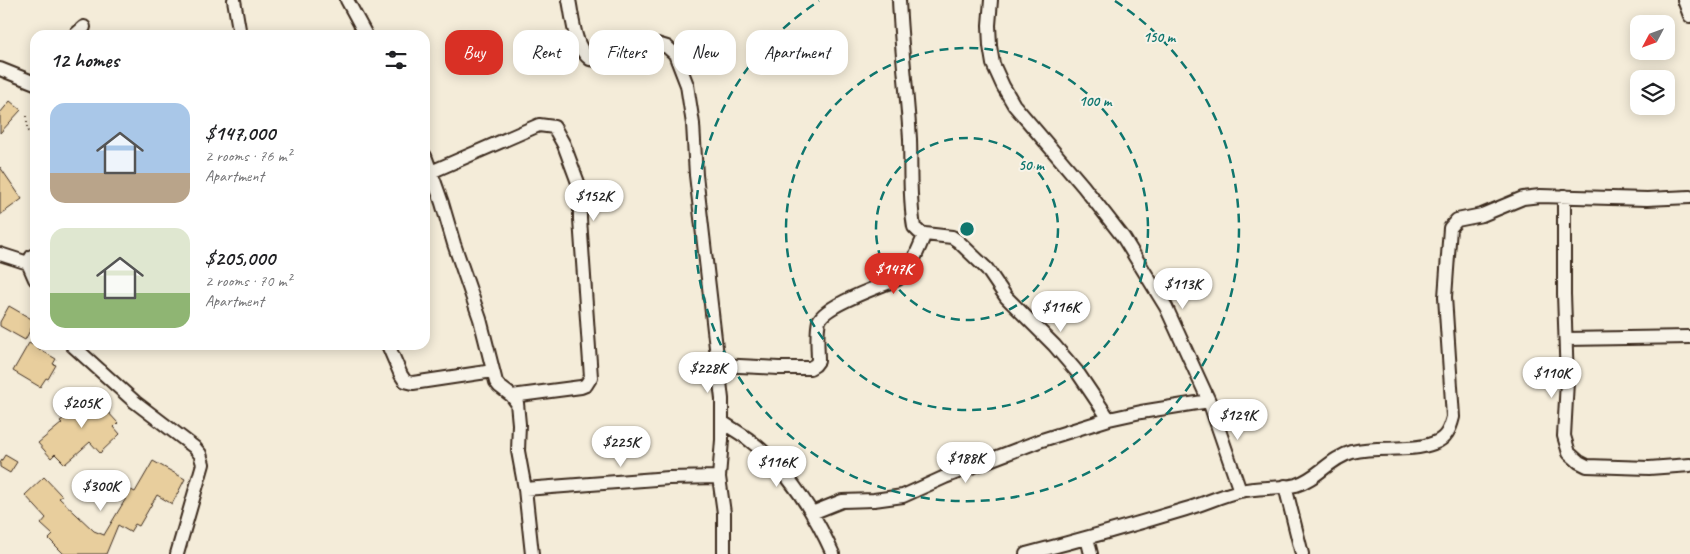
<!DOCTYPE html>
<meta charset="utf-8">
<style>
body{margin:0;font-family:Caveat,sans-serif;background:#f2f2f2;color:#202124;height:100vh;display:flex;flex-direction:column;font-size:19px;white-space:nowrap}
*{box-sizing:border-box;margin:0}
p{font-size:16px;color:#757577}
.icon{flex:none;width:28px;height:28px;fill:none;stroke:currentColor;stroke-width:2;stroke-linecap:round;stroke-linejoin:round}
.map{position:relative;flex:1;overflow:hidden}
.drawer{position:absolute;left:30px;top:30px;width:400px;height:320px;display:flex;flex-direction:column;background:#fff;border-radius:15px;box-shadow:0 2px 12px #0003}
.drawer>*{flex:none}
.banner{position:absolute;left:445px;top:30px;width:475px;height:45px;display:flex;gap:10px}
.needle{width:32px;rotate:229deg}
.buttons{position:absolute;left:1630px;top:15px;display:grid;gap:10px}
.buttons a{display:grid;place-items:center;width:45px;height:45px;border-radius:10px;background:#fff;box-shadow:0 2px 12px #0003;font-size:25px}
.price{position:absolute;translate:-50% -42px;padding:0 11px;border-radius:18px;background:#fff;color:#222;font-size:16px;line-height:32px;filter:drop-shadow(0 1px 2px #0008)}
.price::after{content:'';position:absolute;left:50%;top:30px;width:15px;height:11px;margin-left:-8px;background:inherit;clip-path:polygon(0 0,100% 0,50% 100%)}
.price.active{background:#d93025;color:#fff}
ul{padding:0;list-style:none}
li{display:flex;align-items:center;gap:15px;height:125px;padding:0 20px}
li span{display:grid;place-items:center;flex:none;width:140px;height:100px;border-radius:15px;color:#555}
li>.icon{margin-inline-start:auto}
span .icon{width:60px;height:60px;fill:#fffc;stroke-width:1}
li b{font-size:21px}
h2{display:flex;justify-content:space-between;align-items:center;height:60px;padding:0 20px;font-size:21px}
.pill{padding:0 18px;border-radius:15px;background:#fff;box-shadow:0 2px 12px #0003;font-size:18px;line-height:45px}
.pill.active{background:#d93025;color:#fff}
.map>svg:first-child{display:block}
</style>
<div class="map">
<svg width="1690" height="554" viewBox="0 0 1690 554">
<rect width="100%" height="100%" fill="#f4ecd9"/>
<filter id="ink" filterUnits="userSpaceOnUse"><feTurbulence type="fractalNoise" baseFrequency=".02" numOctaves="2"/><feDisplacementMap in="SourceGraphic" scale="10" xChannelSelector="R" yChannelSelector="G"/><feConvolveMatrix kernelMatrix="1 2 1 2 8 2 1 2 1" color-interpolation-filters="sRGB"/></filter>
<g filter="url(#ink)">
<!-- building -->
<path fill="#e8ce9d" stroke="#3b2a1e" d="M10,101L21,110L0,133V113Z
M0,167L22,199L0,215Z
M9,306L35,321L25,340L0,326V322Z
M29,343L56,359L53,364L56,365L48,379L46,378L40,387L13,371Z
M92,388L110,408L107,411L118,423L114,427L120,434L100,453L90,442L65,464L55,454L51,458L38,443L62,423L60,421L73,412L69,408Z
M5,455L17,462L10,473L0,467V463Z
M153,461L185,479L172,504L157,495L139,526L135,524L130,532L118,525L106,554H64L49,539L53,535L41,524L46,518L25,495L44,477L62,496L59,498L94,531L104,535L131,490L135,492Z"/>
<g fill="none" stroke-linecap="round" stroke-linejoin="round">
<defs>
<path id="street" d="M234,0L240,35
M347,0L366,35
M569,0C573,19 574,47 590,59L597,60L657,44L667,47L675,54L687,85L693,124L696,175L722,399V440L719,477L724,513V554
M899,0C901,46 907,92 910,139C911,168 909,198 914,227L919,232L925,234L952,237L958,241L987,269L1006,297L1054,345L1078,373L1109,419L1141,412L1209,401
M991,0L989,25L990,46L993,64L1003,86L1014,105L1083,186L1123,237L1166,307L1209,401L1240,491
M1684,0L1690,16
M75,35L84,27
M0,69L35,83
M425,156L431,172L425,175
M1564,196V294L1567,381L1564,436L1569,453L1579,462L1587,466L1649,468L1690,465
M0,254L28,263
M35,255L32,256L28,263L35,279
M1566,339L1690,337
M72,345L135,402L194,447L200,454L203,464L177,554
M388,345L401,375L405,381L413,383L493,371
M719,365L779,368H810L815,365L818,361C818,349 816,333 819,321C824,306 882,285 898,279C912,269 918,249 925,234
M512,396L581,387L586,385L591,377L580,219V188L564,145L554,127L539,125L431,172L442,203L454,244L480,319L496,382L499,386L512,396L517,403L519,424L518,451L525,489L532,554
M722,422C731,428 740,433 748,439C786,467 814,512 833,554
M1285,486L1302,554
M525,489L669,478L719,477
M812,513L842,501L874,500L903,496L945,477L1042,440L1109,419
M1087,538L1091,554
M1026,554C1080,540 1133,525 1186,509C1204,504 1222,495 1240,491C1258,487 1278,489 1296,485C1317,479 1330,458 1352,452C1378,445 1409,453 1434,443C1446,439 1450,429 1453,417L1445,297L1450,228L1457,220L1482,215L1523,198L1540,196L1647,199L1690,197"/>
</defs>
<!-- street casing -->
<use href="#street" stroke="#3b2a1e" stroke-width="16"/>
<!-- path -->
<path stroke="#3b2a1e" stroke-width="2" stroke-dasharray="1 4" stroke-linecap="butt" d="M27,116V130L35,140V144"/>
<!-- street -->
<use href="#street" stroke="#f7f3e8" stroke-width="12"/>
</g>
</g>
<!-- distance rings -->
<g fill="none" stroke="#0f766e" stroke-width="2.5" stroke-dasharray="9 6">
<circle cx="967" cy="229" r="91"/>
<circle cx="967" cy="229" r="181"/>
<path d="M1115 1A272 272 0 1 1 819 1"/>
</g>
<circle cx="967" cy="229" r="8" fill="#0f766e" stroke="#f7f3e8" stroke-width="2.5"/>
<g font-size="15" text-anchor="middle" font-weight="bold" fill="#0f766e" stroke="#f7f3e8" stroke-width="4" stroke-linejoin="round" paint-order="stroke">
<text x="1159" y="42">150 m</text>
<text x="1095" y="106">100 m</text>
<text x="1031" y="170">50 m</text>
</g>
</svg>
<div class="buttons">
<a><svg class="needle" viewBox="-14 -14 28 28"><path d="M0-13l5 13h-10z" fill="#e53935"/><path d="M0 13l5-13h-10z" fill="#757577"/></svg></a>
<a><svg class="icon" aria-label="layers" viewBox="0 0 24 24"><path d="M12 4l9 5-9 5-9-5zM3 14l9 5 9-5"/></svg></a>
</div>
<b class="price" style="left:594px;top:222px">$152K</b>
<b class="price active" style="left:894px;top:295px">$147K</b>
<b class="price" style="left:1183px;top:310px">$113K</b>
<b class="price" style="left:1061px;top:333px">$116K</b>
<b class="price" style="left:708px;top:394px">$228K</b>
<b class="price" style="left:1552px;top:399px">$110K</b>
<b class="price" style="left:82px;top:429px">$205K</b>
<b class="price" style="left:1238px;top:441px">$129K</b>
<b class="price" style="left:621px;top:468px">$225K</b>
<b class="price" style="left:966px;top:484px">$188K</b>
<b class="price" style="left:777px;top:488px">$116K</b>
<b class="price" style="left:101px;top:512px">$300K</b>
<div class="banner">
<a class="pill active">Buy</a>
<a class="pill">Rent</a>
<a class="pill">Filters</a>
<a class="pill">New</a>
<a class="pill">Apartment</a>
</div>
<section class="drawer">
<h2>12 homes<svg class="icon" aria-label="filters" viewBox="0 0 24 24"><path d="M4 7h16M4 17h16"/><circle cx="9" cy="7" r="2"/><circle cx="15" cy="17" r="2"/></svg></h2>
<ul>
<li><span style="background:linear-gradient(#a9c7e8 70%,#b9a48a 0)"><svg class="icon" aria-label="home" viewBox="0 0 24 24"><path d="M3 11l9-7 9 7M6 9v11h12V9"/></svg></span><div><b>$147,000</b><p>2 rooms · 76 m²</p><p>Apartment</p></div></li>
<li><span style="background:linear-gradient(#dfe7d0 65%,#8fb573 0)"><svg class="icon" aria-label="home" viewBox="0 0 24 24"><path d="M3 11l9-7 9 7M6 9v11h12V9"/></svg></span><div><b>$205,000</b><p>2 rooms · 70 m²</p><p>Apartment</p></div></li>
</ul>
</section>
</div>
